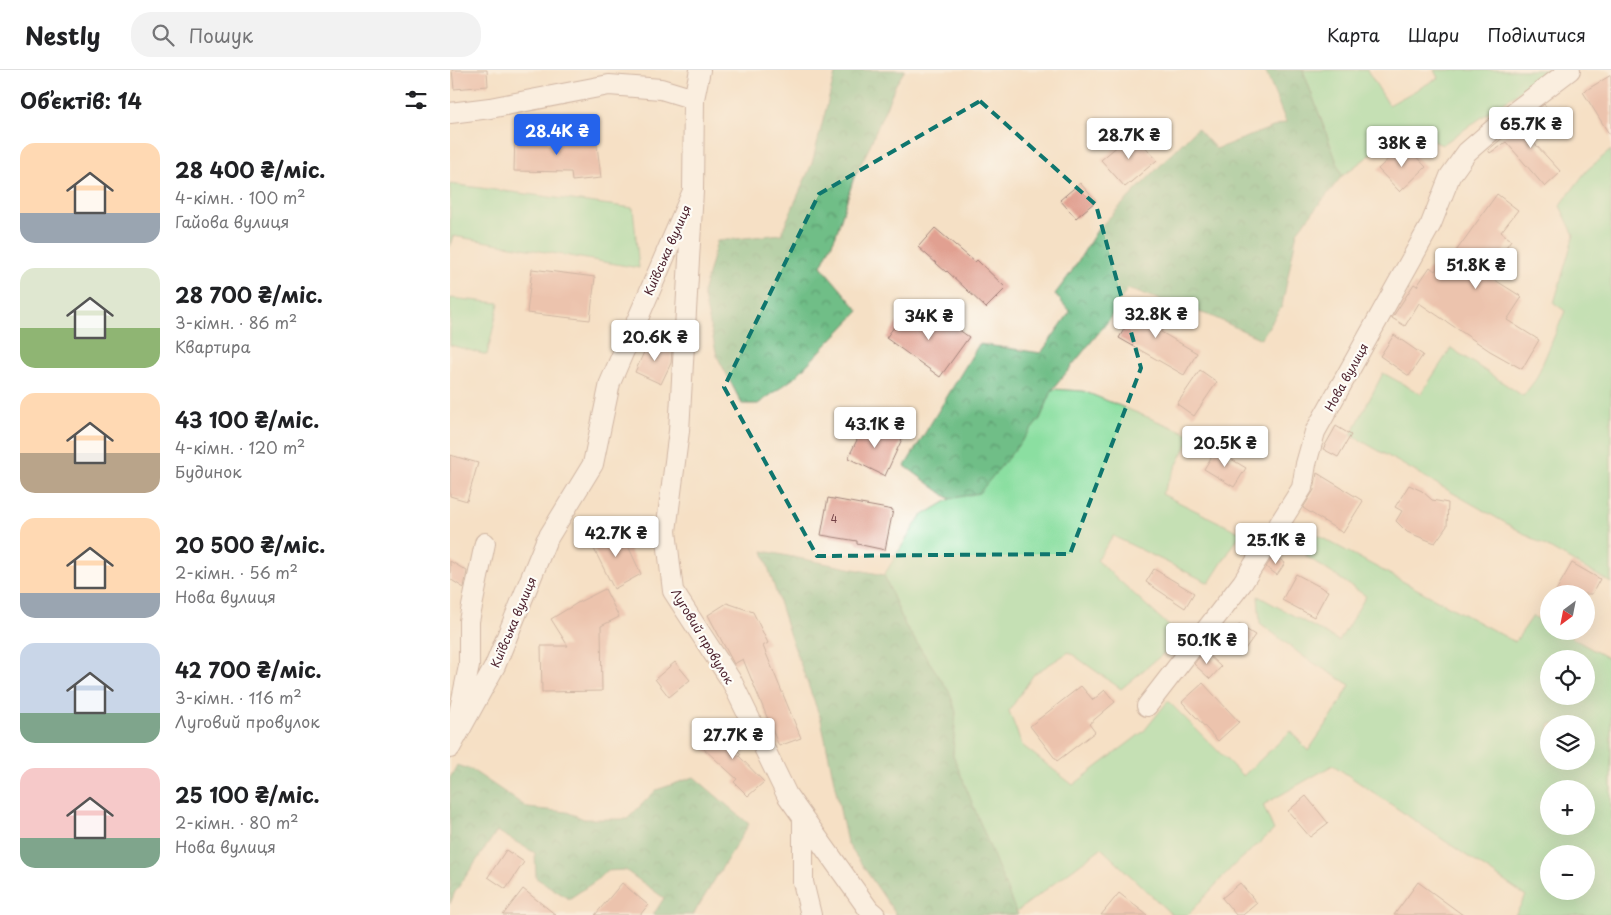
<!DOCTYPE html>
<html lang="uk">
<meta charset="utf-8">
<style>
body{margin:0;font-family:"Playpen Sans",sans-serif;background:#f2f2f2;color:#202124;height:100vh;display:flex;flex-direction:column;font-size:19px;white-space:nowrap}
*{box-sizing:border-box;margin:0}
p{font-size:16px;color:#757577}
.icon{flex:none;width:28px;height:28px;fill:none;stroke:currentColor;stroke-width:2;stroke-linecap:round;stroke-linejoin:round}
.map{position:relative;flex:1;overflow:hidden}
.panel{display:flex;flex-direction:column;background:#fff;width:450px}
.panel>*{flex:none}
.needle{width:32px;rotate:212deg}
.fabs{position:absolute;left:1090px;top:515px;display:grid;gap:10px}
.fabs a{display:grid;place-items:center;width:55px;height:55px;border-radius:50%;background:#fff;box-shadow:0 5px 20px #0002;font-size:25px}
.price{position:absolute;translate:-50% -42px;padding:0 11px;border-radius:5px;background:#fff;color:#222;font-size:16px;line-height:32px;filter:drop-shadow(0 1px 2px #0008)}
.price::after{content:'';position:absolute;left:50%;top:30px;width:15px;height:11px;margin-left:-8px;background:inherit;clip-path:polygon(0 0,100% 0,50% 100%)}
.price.active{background:#2563eb;color:#fff}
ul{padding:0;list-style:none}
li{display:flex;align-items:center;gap:15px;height:125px;padding:0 20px}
li span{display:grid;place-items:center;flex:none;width:140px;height:100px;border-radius:15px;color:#555}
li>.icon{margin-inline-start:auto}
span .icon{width:60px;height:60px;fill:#fffc;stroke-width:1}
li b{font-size:21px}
h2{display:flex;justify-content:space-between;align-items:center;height:60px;padding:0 20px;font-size:21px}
header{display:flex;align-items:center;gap:30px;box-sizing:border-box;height:70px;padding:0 25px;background:#fff;border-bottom:1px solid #e0e0e0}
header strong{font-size:24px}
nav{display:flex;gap:28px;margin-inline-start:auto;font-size:18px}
.search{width:350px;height:45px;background:#f2f2f2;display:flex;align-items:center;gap:12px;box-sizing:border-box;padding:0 18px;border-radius:20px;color:#757577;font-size:19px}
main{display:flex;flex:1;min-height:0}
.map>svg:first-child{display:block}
</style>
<header>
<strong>Nestly</strong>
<div class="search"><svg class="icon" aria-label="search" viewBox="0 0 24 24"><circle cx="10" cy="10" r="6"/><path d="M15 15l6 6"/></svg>Пошук</div>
<nav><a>Карта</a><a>Шари</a><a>Поділитися</a></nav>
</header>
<main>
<section class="panel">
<h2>Об’єктів: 14<svg class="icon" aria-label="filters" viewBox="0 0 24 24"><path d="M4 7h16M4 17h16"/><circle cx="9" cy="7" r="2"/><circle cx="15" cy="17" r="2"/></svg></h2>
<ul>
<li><span style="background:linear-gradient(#ffd9b3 70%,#9aa5b1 0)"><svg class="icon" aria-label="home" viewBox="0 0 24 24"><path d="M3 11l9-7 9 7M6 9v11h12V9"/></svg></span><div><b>28 400 ₴/міс.</b><p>4-кімн. · 100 m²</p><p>Гайова вулиця</p></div></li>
<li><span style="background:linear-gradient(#dfe7d0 60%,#8fb573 0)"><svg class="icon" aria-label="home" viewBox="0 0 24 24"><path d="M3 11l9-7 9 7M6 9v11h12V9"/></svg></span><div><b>28 700 ₴/міс.</b><p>3-кімн. · 86 m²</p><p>Квартира</p></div></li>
<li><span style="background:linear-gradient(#ffd9b3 60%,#b9a48a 0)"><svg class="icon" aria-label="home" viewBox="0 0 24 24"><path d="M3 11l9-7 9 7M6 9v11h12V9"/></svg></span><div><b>43 100 ₴/міс.</b><p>4-кімн. · 120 m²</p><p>Будинок</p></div></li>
<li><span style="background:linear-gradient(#ffd9b3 75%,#9aa5b1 0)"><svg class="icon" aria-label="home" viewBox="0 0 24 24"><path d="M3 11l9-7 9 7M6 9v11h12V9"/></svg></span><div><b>20 500 ₴/міс.</b><p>2-кімн. · 56 m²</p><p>Нова вулиця</p></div></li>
<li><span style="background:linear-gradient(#c9d6e8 70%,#7fa58c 0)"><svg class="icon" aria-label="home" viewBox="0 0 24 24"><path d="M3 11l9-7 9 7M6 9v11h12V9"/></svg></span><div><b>42 700 ₴/міс.</b><p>3-кімн. · 116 m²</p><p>Луговий провулок</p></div></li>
<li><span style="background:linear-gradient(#f6c9c9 70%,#7fa58c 0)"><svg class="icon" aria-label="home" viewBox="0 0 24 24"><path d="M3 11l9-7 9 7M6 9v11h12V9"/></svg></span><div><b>25 100 ₴/міс.</b><p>2-кімн. · 80 m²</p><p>Нова вулиця</p></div></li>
</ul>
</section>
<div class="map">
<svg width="1161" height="845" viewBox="0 0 1161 845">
<defs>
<pattern id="forest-crowns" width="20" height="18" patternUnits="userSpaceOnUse" patternTransform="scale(1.25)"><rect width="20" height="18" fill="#70be87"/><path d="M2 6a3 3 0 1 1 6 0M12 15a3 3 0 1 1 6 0" fill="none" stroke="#5e9a6f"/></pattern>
</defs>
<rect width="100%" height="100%" fill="#fdfcf7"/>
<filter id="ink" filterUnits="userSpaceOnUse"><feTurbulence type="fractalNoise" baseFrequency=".02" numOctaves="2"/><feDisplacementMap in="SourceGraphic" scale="10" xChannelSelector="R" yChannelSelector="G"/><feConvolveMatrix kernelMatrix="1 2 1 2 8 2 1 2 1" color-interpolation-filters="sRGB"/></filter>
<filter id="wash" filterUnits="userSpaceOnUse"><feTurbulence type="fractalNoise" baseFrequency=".0096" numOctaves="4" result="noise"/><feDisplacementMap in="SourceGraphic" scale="20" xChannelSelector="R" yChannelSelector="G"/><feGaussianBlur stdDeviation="1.12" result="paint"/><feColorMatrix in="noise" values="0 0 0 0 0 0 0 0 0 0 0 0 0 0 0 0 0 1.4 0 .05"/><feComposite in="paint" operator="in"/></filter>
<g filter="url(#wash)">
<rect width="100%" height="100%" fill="#f5e0c5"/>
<!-- forest -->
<path fill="url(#forest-crowns)" stroke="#5d6e59" d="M386,0H455L446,14L418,80L404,107L386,165L371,196L409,241L344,308L308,334H292L267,286L253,223L267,171L331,164L362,93Z
M815,0H853L892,106L847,162L832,236L811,269L761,246L677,219L659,250L603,319L590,349L529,424L500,429L455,396L529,274L591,283L620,242L605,224L620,204L648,159L747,58L766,79L836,52Z
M313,481L434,505L455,555L500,623L506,642L503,685L568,845H444L445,843L397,773L371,650L339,563Z
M7,695L22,700L78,738L117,742L134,749H177L206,720L244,707L299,754L243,845H203L214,828L175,800L156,801L147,810L119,829L86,808L85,783L47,761L5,822L0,834V708Z"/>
<!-- garden -->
<path fill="#8bdfa1" stroke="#6a7f66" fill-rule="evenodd" d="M853,0H917L939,35L988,8L984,0H1100L992,75L955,59L892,106Z
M1161,80V513L901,365L933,303L971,324L1001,278L1073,326L1086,309L1115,241L1104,233L1124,165L1110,136L1137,100Z
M0,114L183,138L189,198L3,166L0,177Z
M0,228L49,233L37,285L0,275Z
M603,319L633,321L742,365L712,424L791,463L759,513L663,466L647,490L732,568L671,619L619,582L584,604L559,641L572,675L623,715L694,661L718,631L793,706L841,661L858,681L883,645L900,615L854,587L810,553L808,526L889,571L916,526L856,486L867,465L1065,572L1083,546L1099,555V561H1110L1161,590V845H1065L1076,826L883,695L813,735L824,760L781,798L738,845H722L651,778L566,842L503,685L506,642L500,623L455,555L434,505L470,447L500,429L529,423L590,349ZM1099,589H1136V626H1099ZM1099,654H1136V691H1099ZM1099,719H1136V756H1099ZM1099,784H1136V821H1099Z"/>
<g id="blocks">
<!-- building -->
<path fill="#e1a091" d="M2,0H37L38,16L4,19Z
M1161,5V67L1133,22Z
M1094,34L1100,42L1072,60L1111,102L1095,117L1056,72L1040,83L1038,80Z
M65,62L98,63V73L146,67L151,108L122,111L121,102L64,101Z
M683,63L707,90L675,117L651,90Z
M954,74L976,97L950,122L928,99Z
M630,113L646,131L626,148L610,130Z
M1047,124L1068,140L1051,162L1061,170L1037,205L1072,227L1057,250L1089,270L1072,299L1040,281L969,233L955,256L942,248L964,214L967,216L980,197L985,201L994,187L999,191Z
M485,158L525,192L527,190L556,218L536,238L497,201L496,202L468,177Z
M82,199L145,207L140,250L77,243Z
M690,231L719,247L711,262L747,283L734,305L669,268Z
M479,238L519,267L490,307L436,268L452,246L466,256Z
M944,265L973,285L959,306L930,286Z
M200,269L222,279L221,293L211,314L185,302Z
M750,300L767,312L744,346L727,334Z
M416,352L452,369L435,406L398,388Z
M886,356L901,365L888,387L873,379Z
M766,380L796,398L784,417L754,399Z
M0,385L28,393L17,431L0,426Z
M867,403L913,431L893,463L853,438L864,420Z
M959,415L972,421L982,430L998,433L997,456L985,473L957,462L946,451L952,441L945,437Z
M378,428L443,440L435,480L407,474V471L371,465Z
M169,456L191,504L164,519L141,473Z
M824,485L835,493L827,505L816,497Z
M0,491L17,501L14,518L0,509Z
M1122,493L1150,509L1142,524H1104Z
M704,499L744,523L735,538L696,512Z
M846,504L878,521L864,547L832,530Z
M155,519L169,547L151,556L152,621L92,622L91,576H118L101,549L129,532Z
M277,533L303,542L318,573L313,576L351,668L329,676L293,589L284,594L258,545Z
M789,555L805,565L795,579L780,568Z
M754,581L771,597L760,609L744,594Z
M225,592L240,610L219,627L205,609Z
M753,613L789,652L768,671L732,632Z
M631,616L643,630L655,620L665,632L639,654L645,662L607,691L580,656Z
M278,658L294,673L287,680L291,684L289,686L314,712L298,726L284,712L287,709L253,678L269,660L273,664Z
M856,726L878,753L860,767L838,741Z
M56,780L74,792L56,819L38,807Z
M968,812L1013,845H944Z
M172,813L198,835L190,845H145Z
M790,813L807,833L793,845H786L772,828Z
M73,819L106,845H53Z
M669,823L697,845H651Z"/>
</g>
</g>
<g filter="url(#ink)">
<use href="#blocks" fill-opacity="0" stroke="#a08078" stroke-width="1"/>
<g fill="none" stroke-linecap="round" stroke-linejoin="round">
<defs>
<path id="minor" d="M0,43L40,38L159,15L211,19L244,29
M243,121L229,361L216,461L223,521L282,612L337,725L419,840L425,845
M697,636L793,512L852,418L856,394L865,362L981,154L1000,106L1017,82L1054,50L1120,0
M7,653L19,596V551L35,473
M0,678L45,596L96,471L143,394L160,313L243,121L244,29L250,0
M353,748V812L361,845"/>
</defs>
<!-- minor casing -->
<use href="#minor" stroke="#a08078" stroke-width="22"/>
<!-- minor -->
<use href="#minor" stroke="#fff" stroke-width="20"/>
</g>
</g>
<!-- marked area -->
<path d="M0 0H1161V845H0ZM530,31L646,135L691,298L620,484L367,486L274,317L369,124Z" fill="#f5e0c5" fill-opacity=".55" fill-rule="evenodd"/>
<path fill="none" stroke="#0f766e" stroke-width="4" stroke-dasharray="10 6" stroke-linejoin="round" d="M530,31L646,135L691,298L620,484L367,486L274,317L369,124Z"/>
<g text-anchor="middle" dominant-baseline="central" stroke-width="4.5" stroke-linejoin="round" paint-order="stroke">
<!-- number labels -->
<g font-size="10" fill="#703f44">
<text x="384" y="448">4</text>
</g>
<!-- street labels -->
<g font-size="12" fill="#4a1f2b" stroke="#fdfcf7">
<text transform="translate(217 180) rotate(-66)">Київська вулиця</text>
<text transform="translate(896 307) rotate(-61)">Нова вулиця</text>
<text transform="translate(63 552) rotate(-67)">Київська вулиця</text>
<text transform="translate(253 566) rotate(59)">Луговий провулок</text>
</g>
</g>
</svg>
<div class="fabs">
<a><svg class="needle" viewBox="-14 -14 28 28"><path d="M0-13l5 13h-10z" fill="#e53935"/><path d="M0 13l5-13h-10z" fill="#757577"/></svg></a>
<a><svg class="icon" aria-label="locate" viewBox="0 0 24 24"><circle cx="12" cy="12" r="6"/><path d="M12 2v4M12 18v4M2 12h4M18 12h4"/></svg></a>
<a><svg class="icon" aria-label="layers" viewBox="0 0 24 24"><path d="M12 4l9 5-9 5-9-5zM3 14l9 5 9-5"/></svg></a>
<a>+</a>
<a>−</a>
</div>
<b class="price" style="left:1081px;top:79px">65.7K ₴</b>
<b class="price active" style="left:107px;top:86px">28.4K ₴</b>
<b class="price" style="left:679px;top:90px">28.7K ₴</b>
<b class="price" style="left:952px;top:98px">38K ₴</b>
<b class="price" style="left:1026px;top:220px">51.8K ₴</b>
<b class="price" style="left:706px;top:269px">32.8K ₴</b>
<b class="price" style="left:479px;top:271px">34K ₴</b>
<b class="price" style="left:205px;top:292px">20.6K ₴</b>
<b class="price" style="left:425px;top:379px">43.1K ₴</b>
<b class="price" style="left:775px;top:398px">20.5K ₴</b>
<b class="price" style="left:166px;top:488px">42.7K ₴</b>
<b class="price" style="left:826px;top:495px">25.1K ₴</b>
<b class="price" style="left:757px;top:595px">50.1K ₴</b>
<b class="price" style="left:283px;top:690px">27.7K ₴</b>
</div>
</main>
